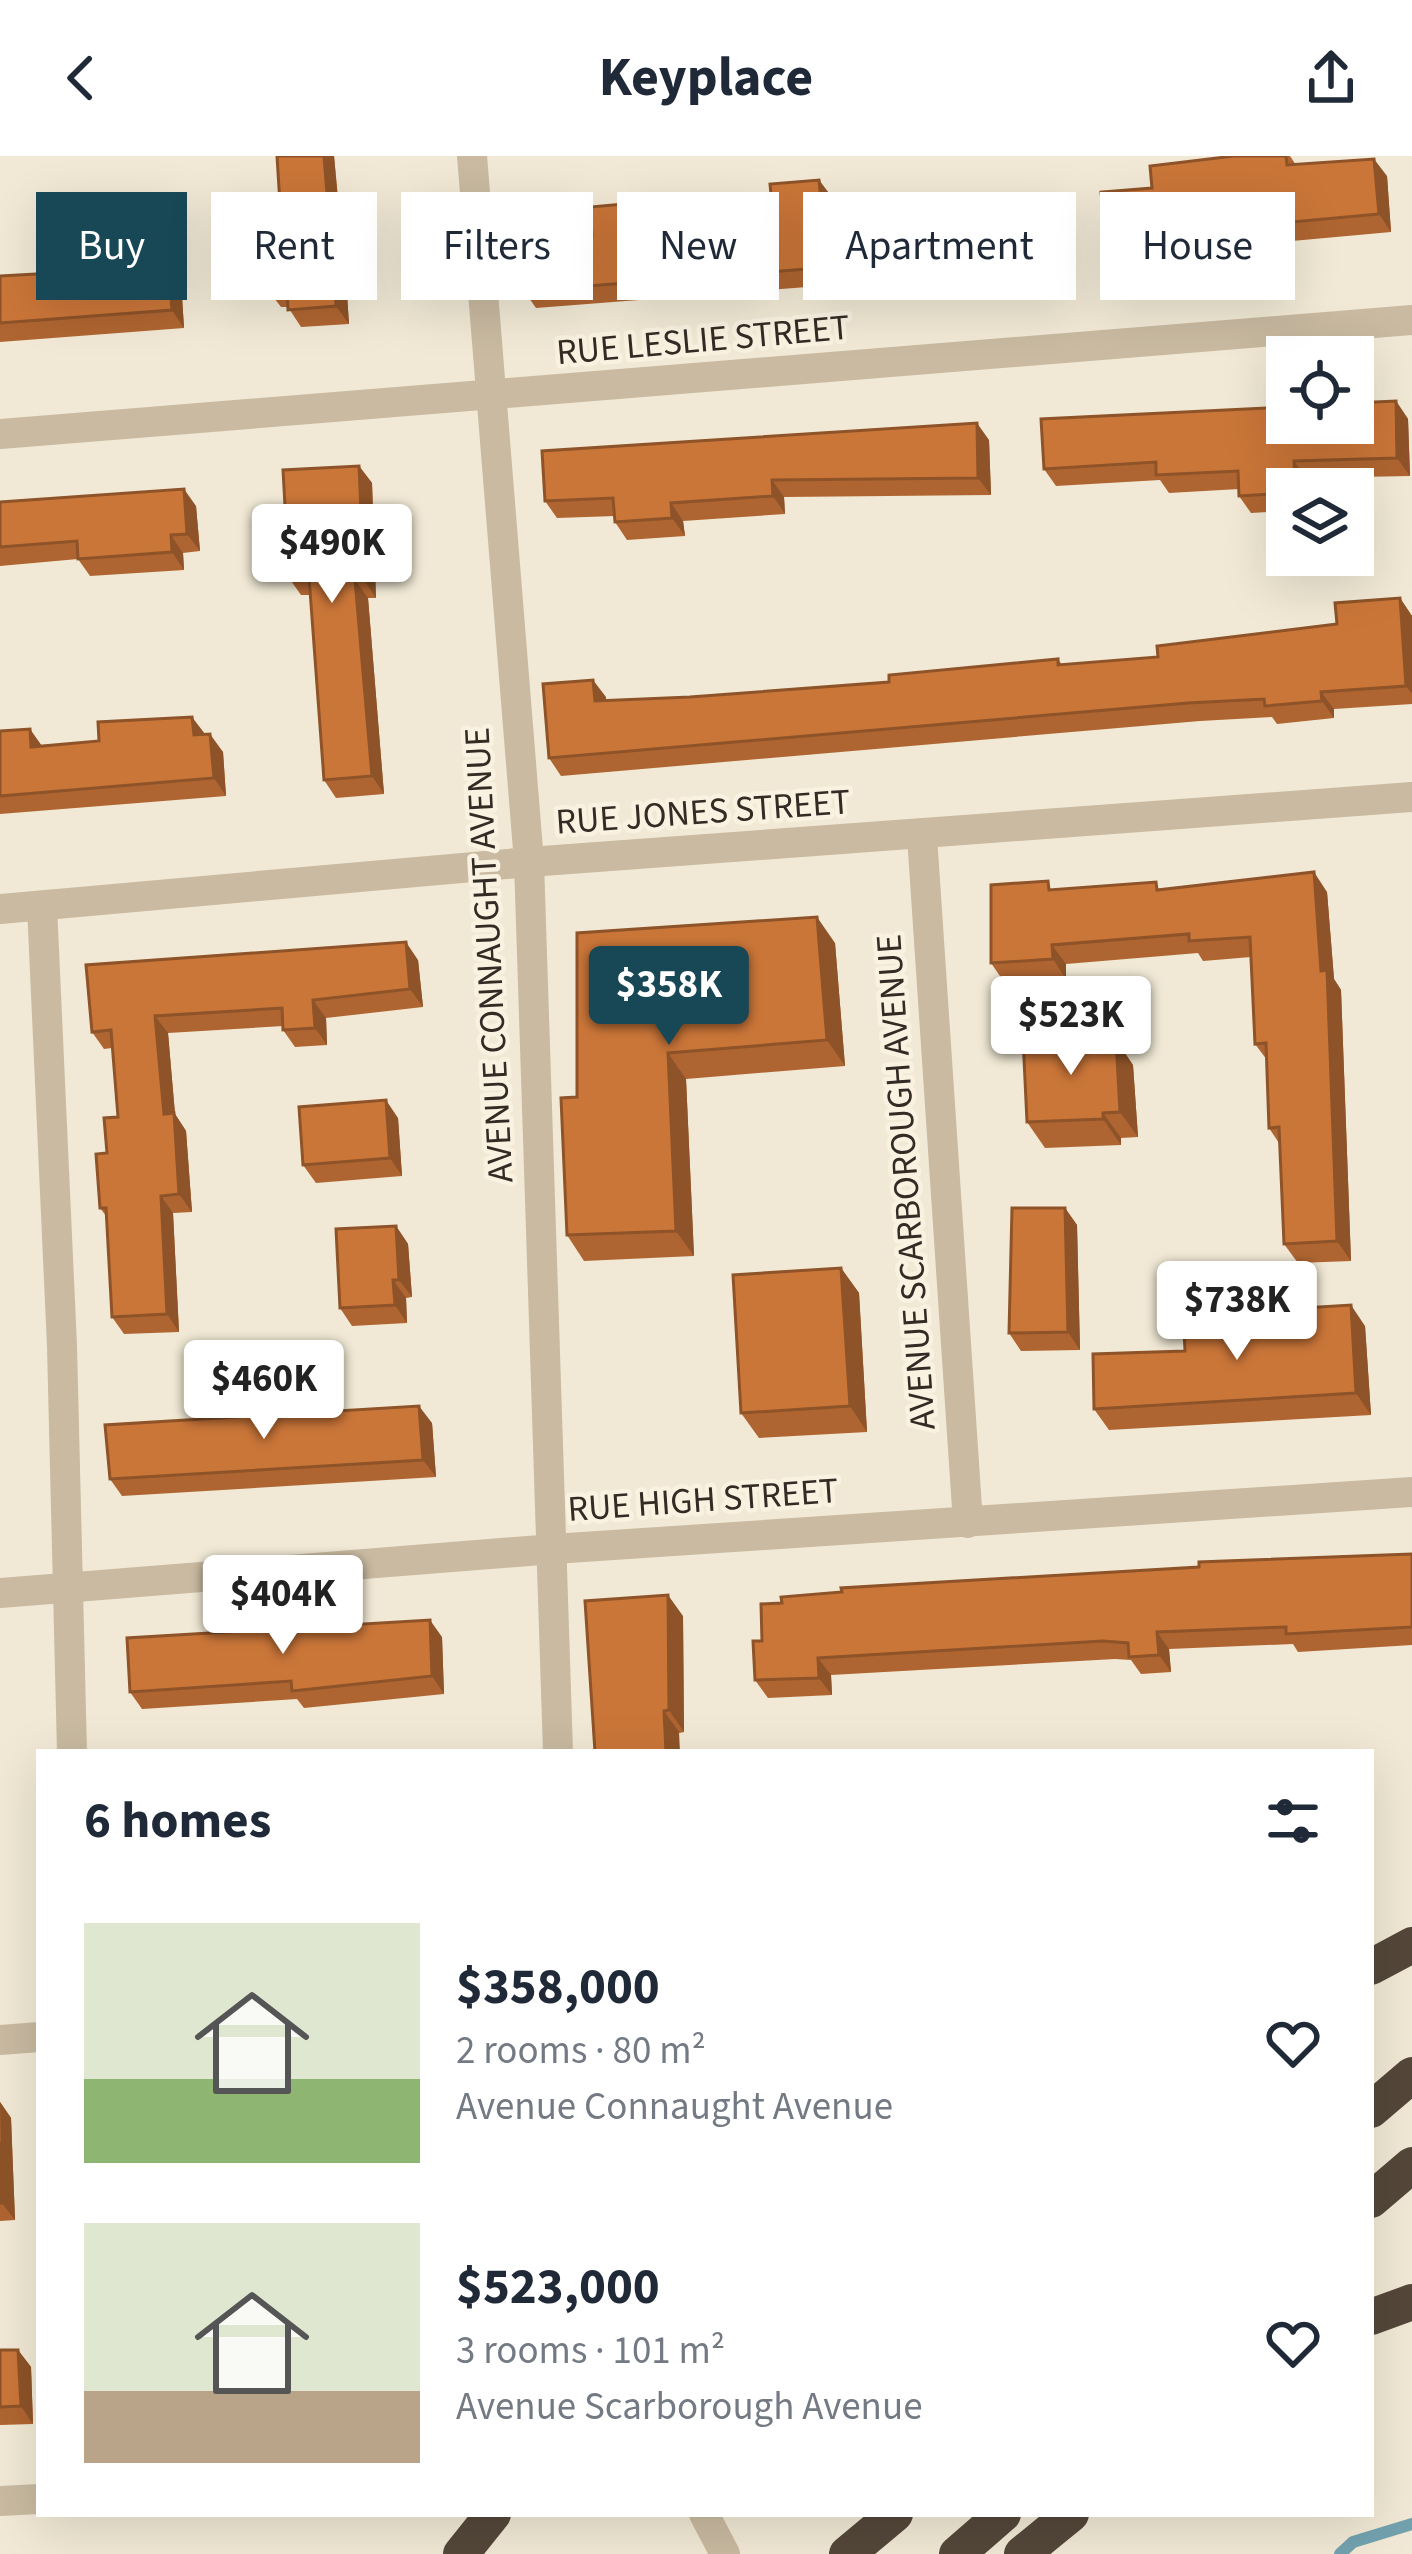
<!DOCTYPE html>
<meta charset="utf-8">
<style>
body{margin:0;font-family:"Source Sans 3",sans-serif;background:#f2f2f3;color:#1f2937;height:100vh;display:flex;flex-direction:column;font-size:45px;white-space:nowrap}
*{box-sizing:border-box;margin:0}
p{font-size:39px;color:#747a83}
.icon{flex:none;width:66px;height:66px;fill:none;stroke:currentColor;stroke-width:2;stroke-linecap:round;stroke-linejoin:round}
.map{position:relative;flex:1;overflow:hidden}
.sheet{position:absolute;left:36px;top:1593px;width:1338px;height:768px;display:flex;flex-direction:column;background:#fff;border-radius:0px;box-shadow:0 12px 48px #0002}
.sheet>*{flex:none}
.top-card{position:absolute;left:36px;top:36px;width:1341px;height:108px;display:flex;gap:24px}
.tools{position:absolute;left:1266px;top:180px;display:grid;gap:24px}
.tools a{display:grid;place-items:center;width:108px;height:108px;border-radius:0px;background:#fff;box-shadow:0 12px 48px #0002;font-size:60px}
.price{position:absolute;translate:-50% -102px;padding:0 27px;border-radius:12px;background:#fff;color:#222;font-size:39px;line-height:78px;filter:drop-shadow(0 3px 6px #0008)}
.price::after{content:'';position:absolute;left:50%;top:72px;width:36px;height:27px;margin-left:-18px;background:inherit;clip-path:polygon(0 0,100% 0,50% 100%)}
.price.on{background:#184755;color:#fff}
ul{padding:0;list-style:none}
li{display:flex;align-items:center;gap:36px;height:300px;padding:0 48px}
li span{display:grid;place-items:center;flex:none;width:336px;height:240px;border-radius:0px;color:#555}
li>.icon{margin-inline-start:auto}
span .icon{width:144px;height:144px;fill:#fffc;stroke-width:1}
li b{font-size:51px}
h2{display:flex;justify-content:space-between;align-items:center;height:144px;padding:0 48px;font-size:51px}
.pill{padding:0 42px;border-radius:0px;background:#fff;box-shadow:0 12px 48px #0002;font-size:42px;line-height:108px}
.pill.on{background:#184755;color:#fff}
header{display:flex;justify-content:space-between;align-items:center;height:156px;padding:0 48px;background:#fff;font-size:54px;font-weight:700}
.map>svg:first-child{display:block}
</style>
<header><svg class="icon" aria-label="back" viewBox="0 0 24 24"><path d="M15 5l-7 7 7 7"/></svg>Keyplace<svg class="icon" aria-label="share" viewBox="0 0 24 24"><path d="M12 15V3M7 8l5-5 5 5M5 13v7h14v-7"/></svg></header>
<div class="map">
<svg width="1412" height="2398" viewBox="0 0 1412 2398">
<rect width="100%" height="100%" fill="#f1e9d5"/>
<g fill="none" stroke-linecap="round" stroke-linejoin="round">
<!-- stream -->
<path stroke="#73a2af" stroke-width="12" d="M1340,2398L1353,2386L1412,2368"/>
<!-- minor -->
<path stroke="#c9baa1" stroke-width="30" d="M472,0L529,706L558,1596
M0,278L1412,164
M922,680L968,1367
M42,750L62,1190L72,1596
M0,753L529,706L1412,641
M0,1437L553,1393L1412,1336
M0,1884L39,1881
M0,2345L39,2343
M704,2358L725,2398"/>
<!-- highway -->
<path stroke="#54473a" stroke-width="36" d="M1371,1811L1412,1789
M1371,1954L1412,1919
M1371,2044L1412,2009
M1371,2161L1412,2146
M461,2398L493,2358
M847,2398L895,2358
M957,2398L1003,2358
M1022,2398L1071,2358"/>
</g>
<!-- wall -->
<path fill="#af6531" d="M334,0L339,51L352,68L357,137L347,138L349,168L301,171L288,151H281L268,134Z
M1234,0H1290L1296,9L1387,20L1391,76L1118,101L1106,83L1152,32Z
M819,24L832,44L847,55L1042,43L1054,60L1057,106L947,113L948,120L536,152L524,135L592,80L659,64L660,72L712,68L772,49Z
M168,107L181,125L184,172L0,186V120Z
M1396,245L1408,263L1410,320L1306,322L1307,333H1287V355L1251,357L1239,340V333L1169,337L1160,324L1056,330L1044,313Z
M989,284L991,339L784,341L785,358L683,365L685,380L627,384L615,366V360L557,362L545,345Z
M359,310L372,327L376,442H368L384,638L336,642L324,624L311,439H301L289,422Z
M0,346L196,350L200,395L183,397L184,414L90,420L78,403L0,410Z
M1400,442L1412,460V548L1334,553V562L1277,568L1272,561L1200,565L561,620L549,602L606,541V544L690,541L889,526L1058,503L1062,509L1158,501L1337,468Z
M0,575L41,590L205,579L223,596L226,640L0,658Z
M1161,733L1327,736L1334,823L1341,834L1351,1105L1298,1107L1284,1088L1279,987L1269,972L1267,904L1255,888L1251,801L1203,805L1198,797L1066,808V823L1004,826L991,807Z
M835,787L845,910L686,923L694,1100L584,1105L567,1079L577,941Z
M418,804L423,851L326,862L327,889L295,891L283,874V870L168,877L175,958L186,975L192,1056L173,1057L179,1176L124,1178L112,1161L107,1061L100,1052L107,997L118,961L112,892L104,893L92,876L86,809Z
M1105,884H1116L1133,909L1138,981L1121,982V989L1045,992L1027,966Z
M398,962L402,1020L316,1027L303,1009Z
M1065,1052L1077,1069L1080,1194L1021,1195L1009,1177Z
M396,1070L408,1088L412,1141L406,1142L407,1167L352,1170L340,1152Z
M841,1112L859,1137L867,1276L759,1282L741,1257Z
M1365,1170L1371,1259L1109,1274L1094,1253L1185,1195Z
M432,1267L436,1321L122,1340L110,1323Z
M1412,1398V1489L1298,1496L1293,1488L1169,1493L1171,1516L1141,1518L1131,1504L1115,1503L831,1519L832,1539L768,1542L755,1524L753,1485Z
M683,1460L684,1576L595,1596Z
M442,1481L444,1538L304,1552L297,1543L142,1553L130,1536Z
M0,1946L11,1962L15,2064L0,2065Z
M0,2194H18L31,2211L33,2268L0,2269Z"/>
<!-- shaded-wall -->
<path fill="#8e5328" d="M324,0H334L340,69L328,51Z
M1374,3L1387,20L1391,76L1379,58Z
M819,24L832,41L833,62L821,45Z
M1042,43L1054,60L1057,106L1045,89Z
M647,46L659,64L661,91L649,73Z
M340,50L352,68L357,137L345,120Z
M151,92L164,109H153Z
M935,95L947,113L948,120L936,103Z
M168,107L181,125L184,172L172,154Z
M335,121L347,138L349,168L336,150Z
M1396,245L1408,263L1410,320L1397,302Z
M977,267L989,284L991,339L978,322Z
M1294,305L1306,322L1307,333H1295Z
M359,310L372,327L376,442L364,424Z
M772,324L784,341L785,358L773,340Z
M184,333L196,350L200,395L187,378Z
M671,347L683,365L685,380L672,362Z
M171,379L183,397L184,414L172,396Z
M355,424L368,442L384,638L372,620Z
M1400,442L1412,460V538L1406,530Z
M593,524L606,541L607,562L595,545Z
M1321,536L1334,553V562L1322,545Z
M192,561L205,578L194,579Z
M30,573L42,590L31,591Z
M210,578L223,596L226,640L214,622Z
M1314,716L1327,736L1334,823L1341,834L1351,1105L1337,1085Z
M817,761L835,787L845,910L827,884Z
M406,786L418,804L423,851L410,833Z
M1052,789L1066,808V823L1053,803Z
M313,844L326,862L327,889L315,872Z
M155,860L168,877L175,958L186,975L192,1056L179,1038L164,958Z
M1100,878L1117,901L1116,884L1133,909L1138,981L1120,956Z
M668,897L686,923L694,1100L676,1075Z
M386,944L398,962L402,1020L390,1002Z
M1103,957L1121,982V989L1103,963Z
M161,1040L173,1057L179,1176L167,1158Z
M1065,1052L1077,1069L1080,1194L1068,1176Z
M396,1070L408,1088L412,1141L399,1124Z
M841,1112L859,1137L867,1276L850,1250Z
M393,1124L406,1142L407,1167L395,1149Z
M1351,1149L1365,1170L1371,1259L1356,1237Z
M419,1250L432,1267L436,1321L423,1304Z
M668,1439L683,1460L684,1576L669,1554Z
M430,1464L442,1481L444,1538L432,1520Z
M1157,1476L1169,1493L1171,1516L1159,1499Z
M818,1502L831,1519L832,1539L819,1522Z
M664,1555L679,1576L680,1596H666Z
M0,1946L11,1962L15,2064L2,2047Z
M18,2194L31,2211L33,2268L21,2250Z"/>
<!-- building -->
<path fill="#cb7639" stroke="#8e5328" stroke-width="3" d="M277,0H324L328,51L340,50L345,120L335,121L336,150L288,154L287,132L268,134L262,50L280,48Z
M1234,0H1286L1287,9L1374,3L1379,58L1106,83L1101,36L1152,32L1150,10Z
M819,24L821,45L839,43L840,55L1042,43L1045,89L935,95L936,103L524,135L520,86L592,80L590,51L647,46L649,73L712,68L711,54L772,49L770,28Z
M151,92L153,109L168,107L172,154L0,167V120L54,117L53,98Z
M1396,245L1397,302L1294,305L1295,333H1287V337L1239,340L1238,315L1156,319V306L1044,313L1041,263L1287,251V267H1353V247Z
M977,267L978,322L772,324L773,340L671,347L672,362L615,366L613,342L545,345L542,295Z
M359,310L364,424H355L372,620L324,624L309,421L289,422L283,314Z
M184,333L187,378L171,379L172,396L78,403L77,385L0,391V346Z
M1400,442L1406,530L1321,536L1322,545L1265,550L1264,543L1188,547L549,602L543,528L593,524L595,545L690,541L889,526V519L1058,503V509L1158,501L1157,490L1337,468L1335,447Z
M192,561L194,579L210,578L214,622L0,640V575L30,573L31,591L99,585L98,566Z
M1314,716L1321,815L1327,814L1337,1085L1284,1088L1279,971L1269,972L1266,887L1255,888L1250,781L1189,785V778L1052,789L1053,803L991,807V729L1048,725L1049,734L1156,726L1157,734Z
M817,761L827,884L668,897L676,1075L567,1079L561,942L577,941V777Z
M406,786L410,833L313,844L315,872L283,874L282,852L155,860L164,958L174,957L179,1038L161,1040L167,1158L112,1161L106,1052H100L96,998L107,997L104,962L118,961L111,874L92,876L86,809Z
M1100,878V885L1116,884L1120,956L1103,957V963L1027,966L1023,882Z
M386,944L390,1002L303,1009L299,951Z
M1012,1052H1065L1068,1176L1009,1177Z
M396,1070L399,1124H393L395,1149L340,1152L336,1073Z
M841,1112L850,1250L741,1257L733,1119Z
M1351,1149L1356,1237L1094,1253L1093,1198L1185,1195L1184,1174L1271,1170L1270,1154Z
M419,1250L423,1304L110,1323L105,1269Z
M1412,1398V1471L1286,1478V1471L1157,1476L1159,1499L1129,1501L1128,1487L1103,1485L818,1502L819,1522L755,1524L753,1485H762L761,1448L782,1447L781,1441L842,1436L841,1432L1199,1411V1406Z
M668,1439L669,1554L664,1555L666,1596H595L585,1445Z
M430,1464L432,1520L292,1535L291,1525L130,1536L127,1482Z
M0,1986L2,2047H0Z
M0,2194H18L21,2250L0,2251Z"/>
<g text-anchor="middle" dominant-baseline="central" stroke-width="9" stroke-linejoin="round" paint-order="stroke">
<!-- street labels -->
<g font-size="36" fill="#332b24" stroke="#f9f2e1">
<text transform="translate(703 184) rotate(-5)">RUE LESLIE STREET</text>
<text transform="translate(703 656) rotate(-4)">RUE JONES STREET</text>
<text transform="translate(489 799) rotate(-93)">AVENUE CONNAUGHT AVENUE</text>
<text transform="translate(906 1026) rotate(-94)">AVENUE SCARBOROUGH AVENUE</text>
<text transform="translate(703 1344) rotate(-4)">RUE HIGH STREET</text>
</g>
</g>
</svg>
<div class="tools">
<a><svg class="icon" aria-label="locate" viewBox="0 0 24 24"><circle cx="12" cy="12" r="6"/><path d="M12 2v4M12 18v4M2 12h4M18 12h4"/></svg></a>
<a><svg class="icon" aria-label="layers" viewBox="0 0 24 24"><path d="M12 4l9 5-9 5-9-5zM3 14l9 5 9-5"/></svg></a>
</div>
<b class="price" style="left:332px;top:450px">$490K</b>
<b class="price on" style="left:669px;top:892px">$358K</b>
<b class="price" style="left:1071px;top:922px">$523K</b>
<b class="price" style="left:1237px;top:1207px">$738K</b>
<b class="price" style="left:264px;top:1286px">$460K</b>
<b class="price" style="left:283px;top:1501px">$404K</b>
<div class="top-card">
<a class="pill on">Buy</a>
<a class="pill">Rent</a>
<a class="pill">Filters</a>
<a class="pill">New</a>
<a class="pill">Apartment</a>
<a class="pill">House</a>
</div>
<section class="sheet">
<h2>6 homes<svg class="icon" aria-label="filters" viewBox="0 0 24 24"><path d="M4 7h16M4 17h16"/><circle cx="9" cy="7" r="2"/><circle cx="15" cy="17" r="2"/></svg></h2>
<ul>
<li><span style="background:linear-gradient(#dfe7d0 65%,#8fb573 0)"><svg class="icon" aria-label="home" viewBox="0 0 24 24"><path d="M3 11l9-7 9 7M6 9v11h12V9"/></svg></span><div><b>$358,000</b><p>2 rooms · 80 m²</p><p>Avenue Connaught Avenue</p></div><svg class="icon" aria-label="heart" viewBox="0 0 24 24"><path d="M12 20l-8-8c-3-5 5-10 8-4 3-6 11-1 8 4z"/></svg></li>
<li><span style="background:linear-gradient(#dfe7d0 70%,#b9a48a 0)"><svg class="icon" aria-label="home" viewBox="0 0 24 24"><path d="M3 11l9-7 9 7M6 9v11h12V9"/></svg></span><div><b>$523,000</b><p>3 rooms · 101 m²</p><p>Avenue Scarborough Avenue</p></div><svg class="icon" aria-label="heart" viewBox="0 0 24 24"><path d="M12 20l-8-8c-3-5 5-10 8-4 3-6 11-1 8 4z"/></svg></li>
</ul>
</section>
</div>
